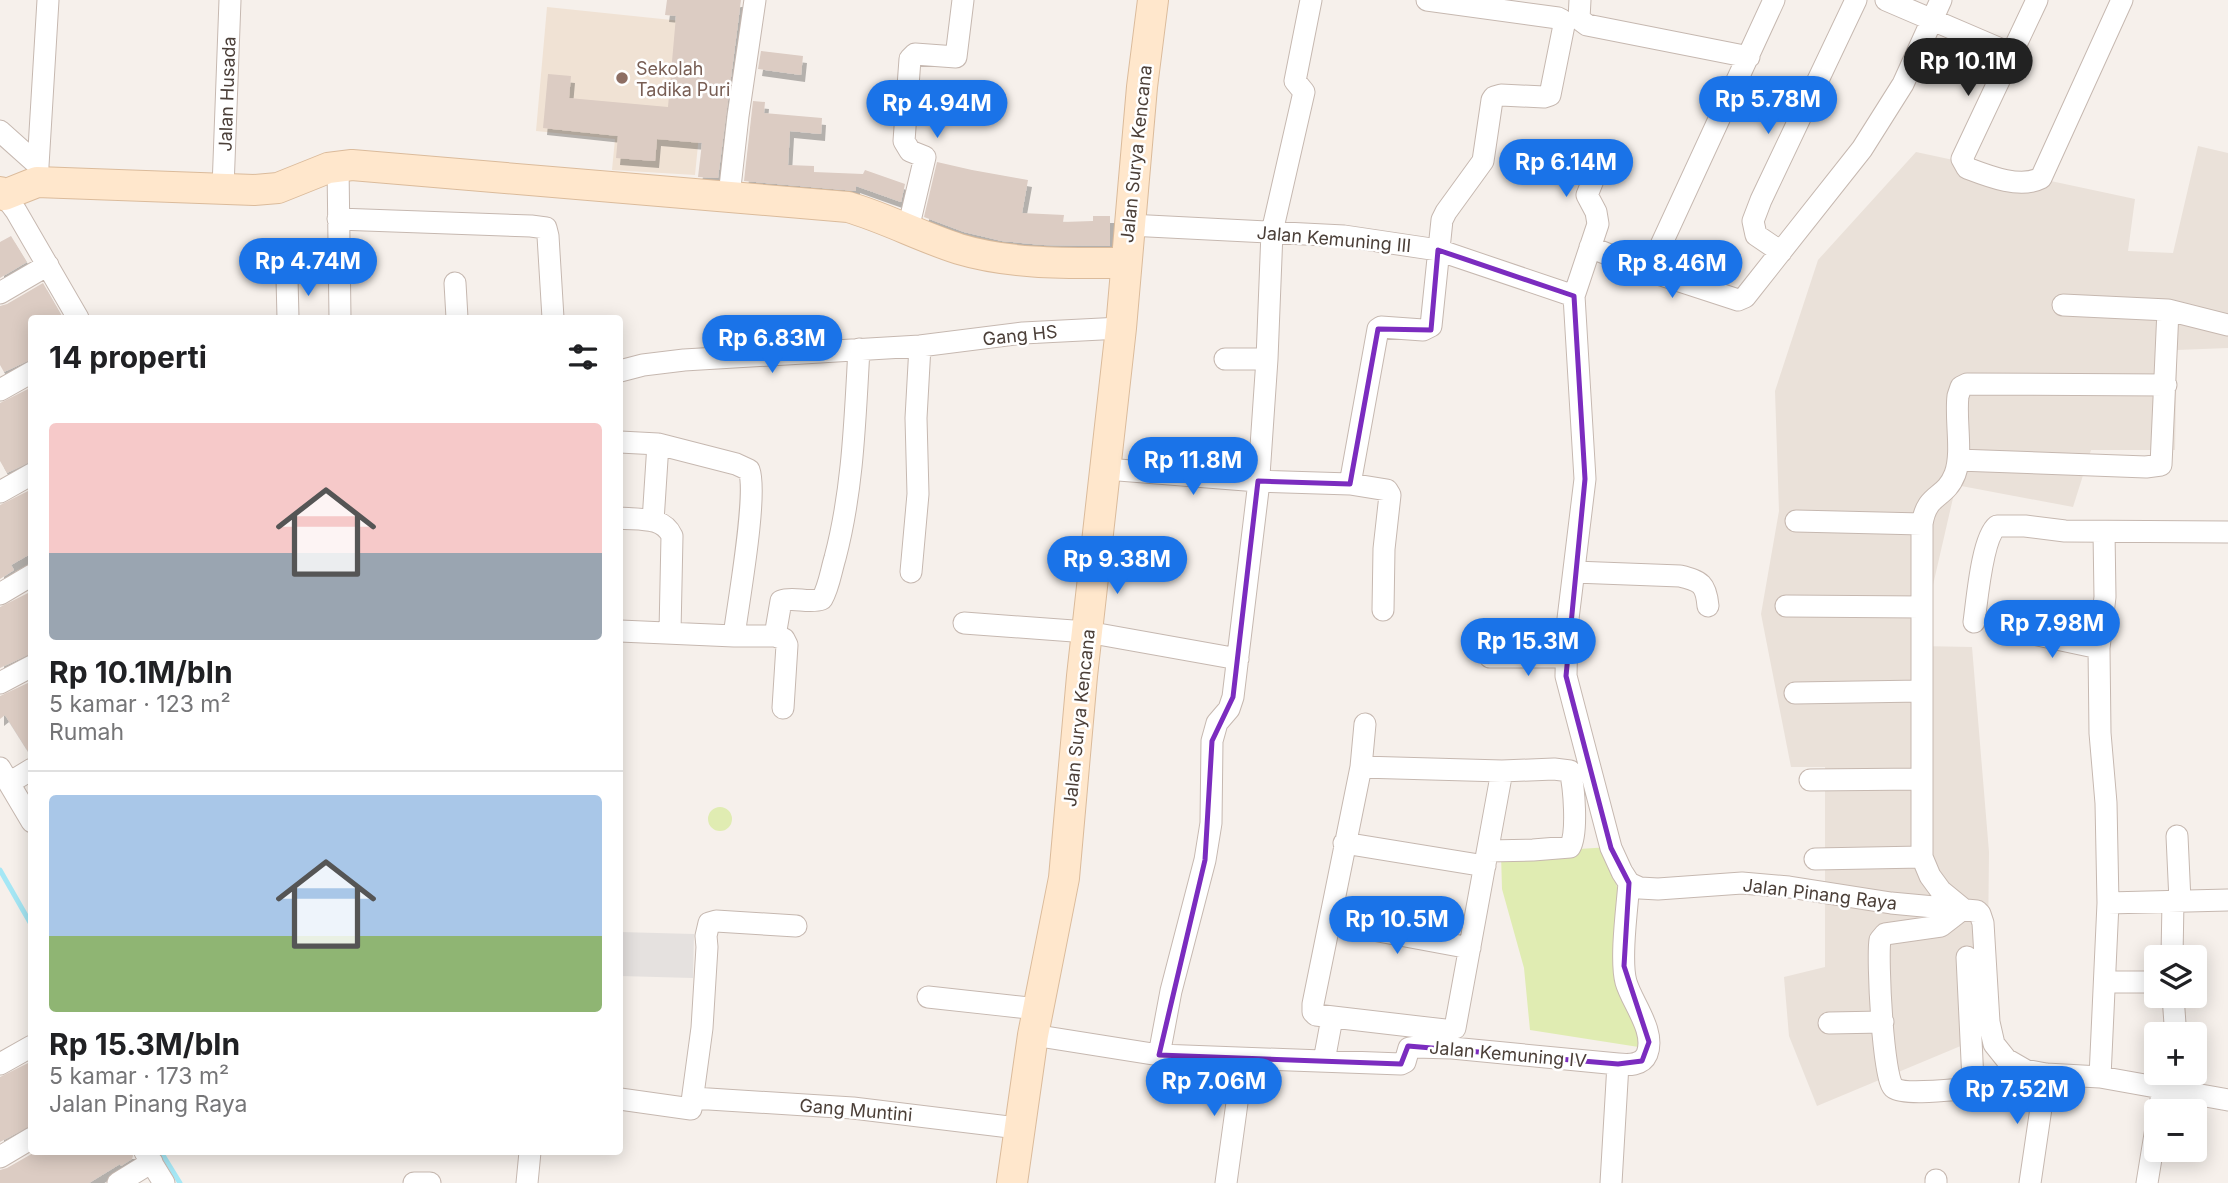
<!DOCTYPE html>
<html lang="id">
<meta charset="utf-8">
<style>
body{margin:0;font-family:Inter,sans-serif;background:#f6f6f6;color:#202124;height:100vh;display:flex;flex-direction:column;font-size:26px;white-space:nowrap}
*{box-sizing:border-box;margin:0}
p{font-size:23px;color:#757577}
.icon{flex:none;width:38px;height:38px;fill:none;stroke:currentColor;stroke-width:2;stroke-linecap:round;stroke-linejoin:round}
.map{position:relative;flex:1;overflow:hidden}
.details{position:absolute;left:28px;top:315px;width:595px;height:840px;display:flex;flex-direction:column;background:#fff;border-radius:7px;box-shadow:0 4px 18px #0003}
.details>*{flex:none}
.fabs{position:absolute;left:2144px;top:945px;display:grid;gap:14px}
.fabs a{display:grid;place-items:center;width:63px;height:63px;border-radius:7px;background:#fff;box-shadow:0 4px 18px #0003;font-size:35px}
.price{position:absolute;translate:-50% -60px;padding:0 16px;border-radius:24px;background:#1a73e8;color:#fff;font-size:23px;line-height:46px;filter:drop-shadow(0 2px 4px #0008)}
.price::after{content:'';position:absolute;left:50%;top:42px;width:21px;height:16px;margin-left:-10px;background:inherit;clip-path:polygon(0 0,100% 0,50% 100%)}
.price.active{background:#222;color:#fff}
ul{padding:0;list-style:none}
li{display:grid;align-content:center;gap:14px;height:371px;padding:0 21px}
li+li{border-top:2px solid #e0e0e0}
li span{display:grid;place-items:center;height:217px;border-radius:7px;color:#555}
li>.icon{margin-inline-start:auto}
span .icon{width:126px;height:126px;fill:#fffc;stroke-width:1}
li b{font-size:30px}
h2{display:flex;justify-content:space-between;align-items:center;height:84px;padding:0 21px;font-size:30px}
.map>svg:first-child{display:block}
</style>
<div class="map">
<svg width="2228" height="1183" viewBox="0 0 2228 1183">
<defs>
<filter id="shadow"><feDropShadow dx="4" dy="7" stdDeviation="0" flood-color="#0004"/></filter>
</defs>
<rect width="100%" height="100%" fill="#f6f0eb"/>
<!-- residential -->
<path fill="#eae1d9" d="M2198,146L2228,153V348L2177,350L2175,450H2091L2073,507L1956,485L1919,646L1972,647L1989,852L1987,1035L1817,1106L1789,1036L1784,977L1825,967V767H1791L1761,614L1779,511L1775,391L1818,260L1916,152L2135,199L2128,251L2173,253Z"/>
<!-- education -->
<path fill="#f0e2d4" d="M547,7L710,24L695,175L612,170L615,139L536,131Z"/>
<!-- green -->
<path fill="#e0ecb2" d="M708 819a12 12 0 1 1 24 0a12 12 0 1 1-24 0Z
M1610,847L1645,1048L1530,1030L1524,968L1502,889L1501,854Z"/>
<!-- parking -->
<path fill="#e5e1df" d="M620,932L694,934L693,978L620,976Z"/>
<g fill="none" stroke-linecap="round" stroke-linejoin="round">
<!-- stream -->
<path stroke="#a5e7f5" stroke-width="5" d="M0,870L32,926
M161,1152L180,1183"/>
</g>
<!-- building -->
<path fill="#dcccc3" filter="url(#shadow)" d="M667,0H741L718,178L698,177L702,143L657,139L655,161L616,158L618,136L543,128L548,74L571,76L569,98L668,107L676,16L665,15Z
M761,51L803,56L801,75L758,69Z
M753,101L765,102L764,113L822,118L821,134L790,131L788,165L814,166V172L863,174L865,170L905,184L901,202L856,186V191L744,181Z
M937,162L972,170L1028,180L1022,213L1064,215L1063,222L1093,221V216H1110V246L1043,245L1002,241L964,232L924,217Z
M11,236L27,262L0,278V242Z
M43,283L63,318H32V359L4,372L0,365V306L7,304Z
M32,387V461L7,473L0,461V403Z
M32,489V553L11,565L14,570L0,579V505Z
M32,591V653L0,668V607Z
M32,681V756H31L5,715L0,719V696Z
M32,1061V1125L0,1142V1077Z
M35,1152H132L133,1156L132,1159L121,1166L120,1164L89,1183H0V1170L7,1168Z"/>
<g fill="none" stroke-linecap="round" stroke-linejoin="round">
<defs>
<path id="street" d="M1580,0L1579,19L1587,25L1749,57
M1886,0L2012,54
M2037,0L1962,159L1967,168C1988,176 2020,189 2041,178L2122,0
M0,131L38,165
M1600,163L1587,195L1596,212L1598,224L1574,296L1585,479L1567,627L1566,676L1611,848L1622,872L1629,883L1640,888L1658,889L1742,883L1789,887L1891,903L1977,911L1980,914L1983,923L1989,1022L1994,1044L2006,1059L2025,1070L2046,1074L2100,1077L2228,1100
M338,166L340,318
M37,182L48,0
M223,188L230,0
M729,196L738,116L755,0
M0,198L4,195L16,211L78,318
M338,219L531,226L546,228L548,236L553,318
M1129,225L1344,236L1438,250L1574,296
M908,229L925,157L910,151L904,141L910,59L915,54L956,57L963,0
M1590,247L1649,271L1738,300L1745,297L1862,149L1903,84L1941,0
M1781,252L1756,235L1753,221L1761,200L1856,0
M1649,271L1774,0
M287,278L288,318
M455,283L457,318
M0,293L48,265
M2063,305L2168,310L2228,325
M1225,359H1267
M620,371L643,365L684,360L920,346L1023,333L1121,328
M0,390L32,372
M620,442L658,444L736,464L749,470C758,494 738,604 734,636
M1958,460L2146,467L2161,465L2168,310
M1106,469L1258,481L1350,484L1387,490L1390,495L1384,549L1383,610
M1350,484L1378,329L1381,327L1423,330L1431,326L1442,220L1446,212L1483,161L1492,100L1494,97L1501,95L1544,97L1550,95L1564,25L1562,20L1558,18L1427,0
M0,492L32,474
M620,518C639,520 663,516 672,536L670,632
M653,521L658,444
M1796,521L1922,524
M911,572L918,494L916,418L920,346
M1574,572L1680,576C1701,581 1706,584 1708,606
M0,594L32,575
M1786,606L1921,607
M1974,622C1977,601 1982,538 1997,526H2025L2065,531L2228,532
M964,623L1087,632L1238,659
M2014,630L2099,648
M620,631L734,636H775L784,639L787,645L783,708
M775,636L781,601C794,596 808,604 822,599C829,587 831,571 835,558C853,490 855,419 859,349
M1490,657H1566
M0,683L32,666
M1795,693L1921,691
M1365,724L1361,767L1313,1004V1012L1316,1015L1445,1030L1455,1028L1502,771
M1361,767L1502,771L1554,769L1570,771C1574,786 1578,833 1570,847L1533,850L1488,851
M0,768L32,822
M1810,780L1921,779
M9,783L32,769
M2177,836L2180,901
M1344,843L1485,866
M1815,859L1922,857
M2108,903L2228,900
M1963,909L1941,891L1930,876L1922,857V524C1927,492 1945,500 1955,474C1963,453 1955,419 1958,396L1961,387L1967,384L2166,385
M1963,909L1941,926L1885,934L1880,940C1877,957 1883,1082 1894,1088C1904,1095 1950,1090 1964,1089L1970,1087L1973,1081L1967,957
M1330,922L1470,948
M2172,957L2173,901
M2105,982H2156
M2173,996L2175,1024
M928,997L1038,1009
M1829,1023L1883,1022
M1033,1035L1159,1055L1401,1064L1405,1062L1409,1048L1415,1047L1452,1048L1618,1064
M1159,1055L1171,991L1205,860L1211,823L1212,741L1217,723L1229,709L1233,697L1258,490L1267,359L1272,232L1304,92L1295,81L1311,0
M1324,1061L1332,1018
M0,1064L32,1046
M2100,1077L2108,903L2106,803L2100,733L2099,648L2105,597L2104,532
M693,1098L853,1108L1018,1128
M620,1099L691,1109L702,1028L707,947L706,936L709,923L716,921L796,926
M2159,1111L2163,1088
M145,1152L164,1183
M0,1157L32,1138
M118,1183L152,1162
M414,1183H430
M527,1183L530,1152
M1226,1183L1243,1059
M1611,1183L1618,1064C1628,1065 1642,1066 1647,1054C1656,1031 1632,1003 1626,982C1620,960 1627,908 1629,883
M1936,1183V1180
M2030,1183L2046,1074
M2147,1183L2156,1128"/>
<path id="secondary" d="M0,192L4,195L37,182L254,190L278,188L328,168L352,165L848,207C886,218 921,237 959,249C1012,265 1071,263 1125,263
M1012,1183L1033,1035L1064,878L1082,676L1121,328L1142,87L1153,0"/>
</defs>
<!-- street casing -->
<use href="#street" stroke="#c6b8b0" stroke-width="23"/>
<!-- secondary casing -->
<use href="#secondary" stroke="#dbbb9b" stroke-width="32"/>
<!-- street -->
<use href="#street" stroke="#fff" stroke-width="21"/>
<!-- secondary -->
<use href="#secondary" stroke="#ffe7cc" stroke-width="30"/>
</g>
<!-- marked area -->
<path fill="none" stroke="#7b2cbf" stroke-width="5" stroke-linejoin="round" d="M1438,250L1574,296L1585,479L1566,676L1611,848L1629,883L1624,966L1649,1042L1642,1061L1618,1064L1408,1046L1401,1064L1159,1055L1205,860L1212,741L1233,697L1258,481L1350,484L1378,329L1431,330Z"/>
<!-- markers -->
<circle fill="#8d6e63" stroke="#fff" stroke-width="2.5" cx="622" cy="78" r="7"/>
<g text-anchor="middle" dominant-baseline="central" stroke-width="5" stroke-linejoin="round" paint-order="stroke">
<!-- education labels -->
<g font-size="18" fill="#785e54" stroke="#fff" text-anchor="start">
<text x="636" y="68">Sekolah<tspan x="636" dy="21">Tadika Puri</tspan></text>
</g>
<!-- street labels -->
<g font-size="18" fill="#4b3f38" stroke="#fff">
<text transform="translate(227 94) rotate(-88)">Jalan Husada</text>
<text transform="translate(1136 154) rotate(-84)">Jalan Surya Kencana</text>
<text transform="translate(1334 239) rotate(5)">Jalan Kemuning III</text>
<text transform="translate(1020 335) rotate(-6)">Gang HS</text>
<text transform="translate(1079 718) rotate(-84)">Jalan Surya Kencana</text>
<text transform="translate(1820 894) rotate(7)">Jalan Pinang Raya</text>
<text transform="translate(1508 1054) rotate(5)">Jalan Kemuning IV</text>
<text transform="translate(856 1110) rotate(5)">Gang Muntini</text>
</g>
</g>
</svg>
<div class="fabs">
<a><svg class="icon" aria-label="layers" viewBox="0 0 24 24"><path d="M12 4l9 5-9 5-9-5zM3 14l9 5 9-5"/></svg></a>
<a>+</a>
<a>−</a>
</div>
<b class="price active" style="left:1968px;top:98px">Rp 10.1M</b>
<b class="price" style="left:1768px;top:136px">Rp 5.78M</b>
<b class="price" style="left:937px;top:140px">Rp 4.94M</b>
<b class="price" style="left:1566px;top:199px">Rp 6.14M</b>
<b class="price" style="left:308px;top:298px">Rp 4.74M</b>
<b class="price" style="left:1672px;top:300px">Rp 8.46M</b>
<b class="price" style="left:772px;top:375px">Rp 6.83M</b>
<b class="price" style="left:1193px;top:497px">Rp 11.8M</b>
<b class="price" style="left:1117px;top:596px">Rp 9.38M</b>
<b class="price" style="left:2052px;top:660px">Rp 7.98M</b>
<b class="price" style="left:1528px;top:678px">Rp 15.3M</b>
<b class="price" style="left:1397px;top:956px">Rp 10.5M</b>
<b class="price" style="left:1214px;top:1118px">Rp 7.06M</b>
<b class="price" style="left:2017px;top:1126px">Rp 7.52M</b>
<section class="details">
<h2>14 properti<svg class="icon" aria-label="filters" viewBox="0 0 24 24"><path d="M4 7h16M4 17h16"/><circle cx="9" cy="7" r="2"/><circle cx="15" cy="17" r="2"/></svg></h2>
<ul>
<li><span style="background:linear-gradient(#f6c9c9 60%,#9aa5b1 0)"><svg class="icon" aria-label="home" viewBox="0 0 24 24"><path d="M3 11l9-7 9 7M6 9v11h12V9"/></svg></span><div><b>Rp 10.1M/bln</b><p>5 kamar · 123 m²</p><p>Rumah</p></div></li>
<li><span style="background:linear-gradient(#a9c7e8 65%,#8fb573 0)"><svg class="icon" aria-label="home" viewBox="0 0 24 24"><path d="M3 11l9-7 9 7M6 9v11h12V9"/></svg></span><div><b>Rp 15.3M/bln</b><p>5 kamar · 173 m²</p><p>Jalan Pinang Raya</p></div></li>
</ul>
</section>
</div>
